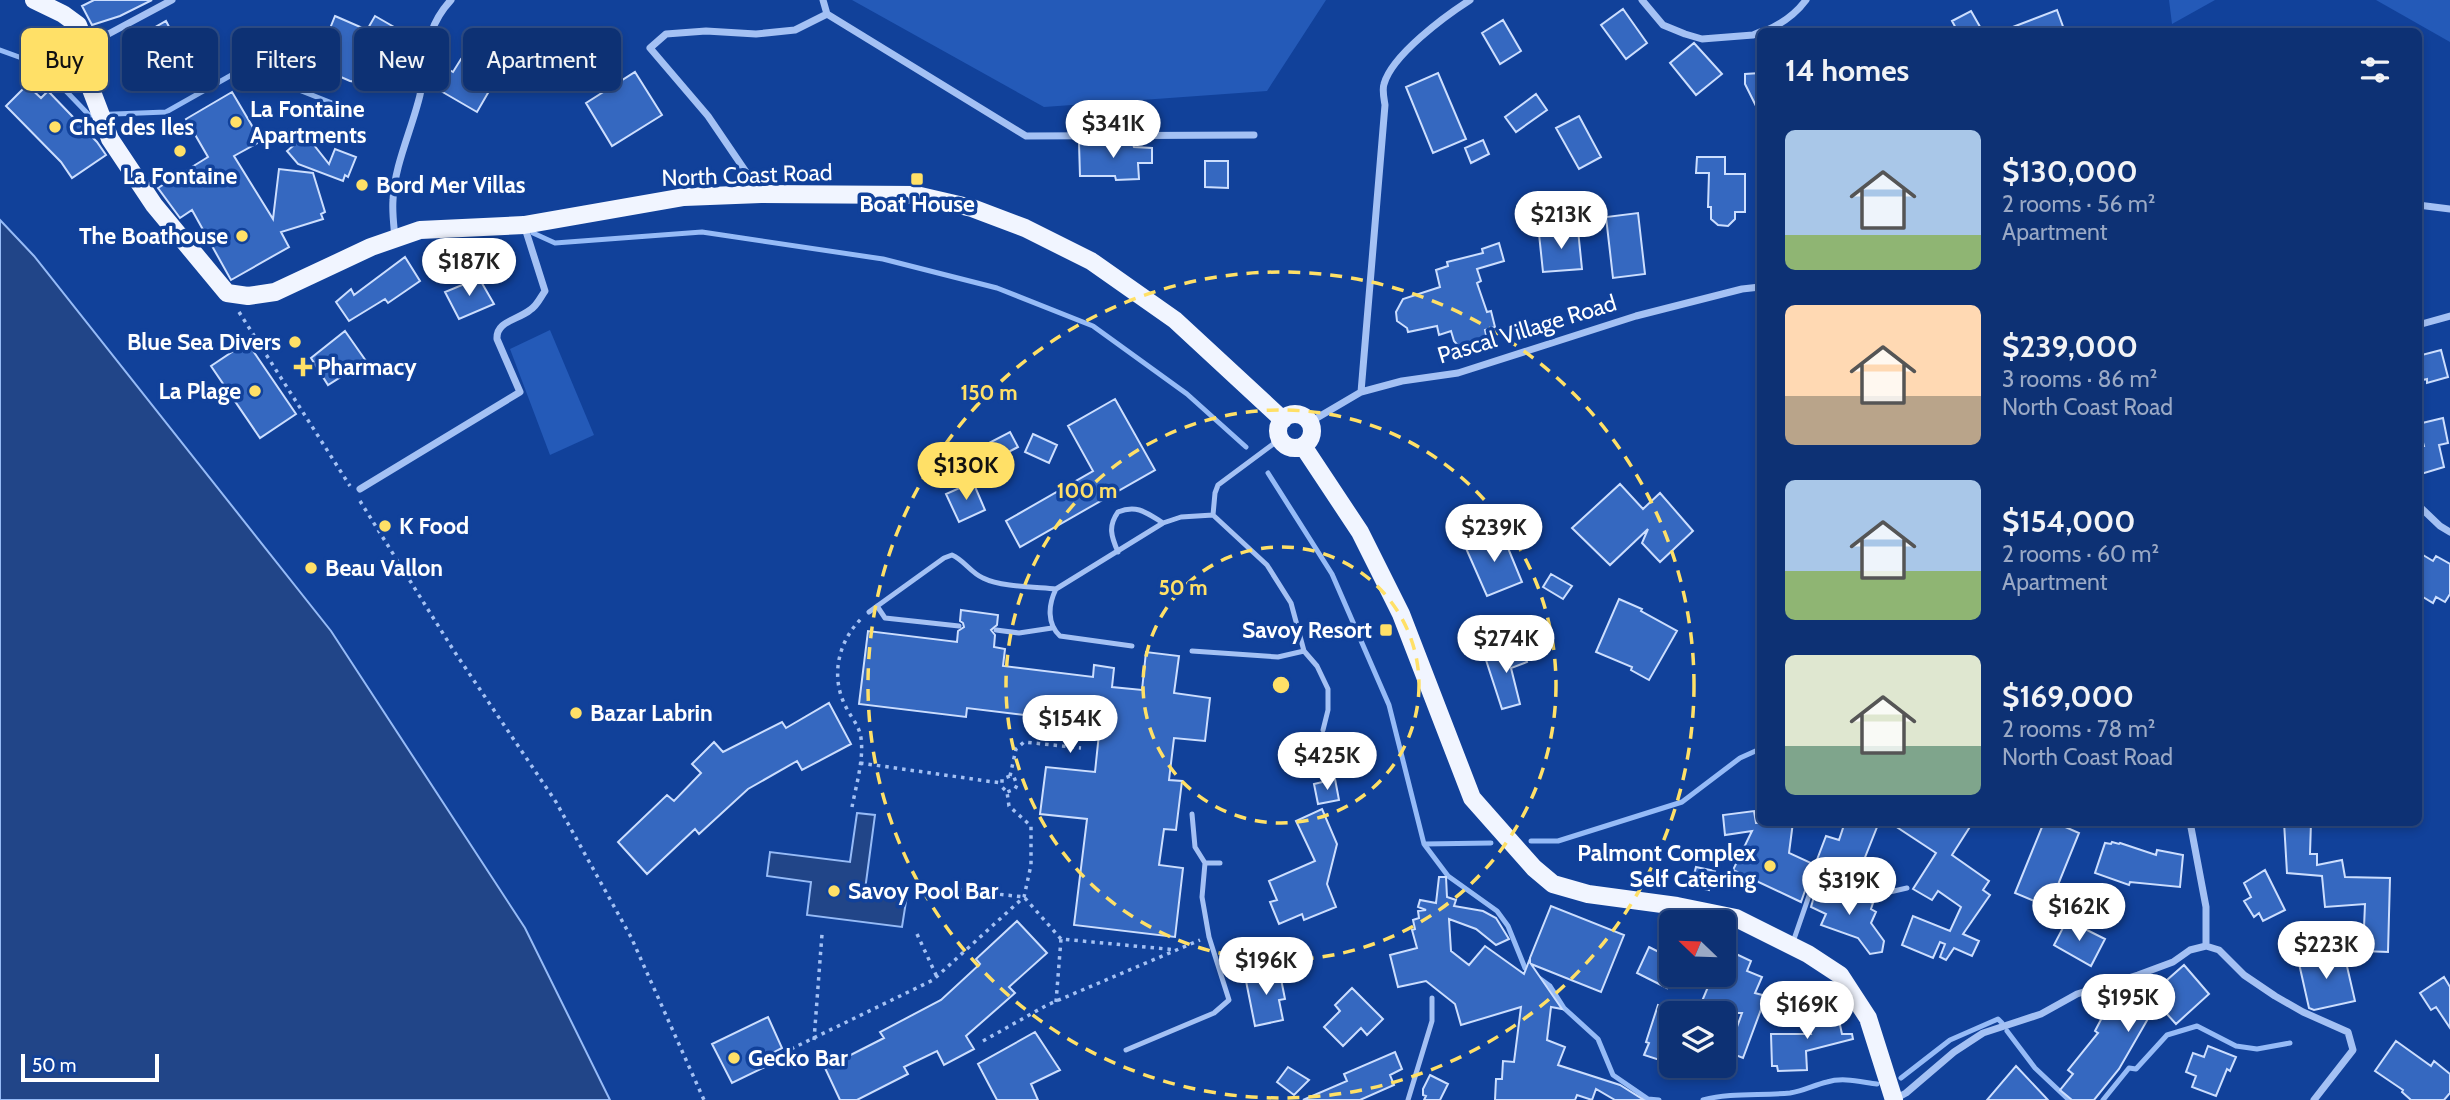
<!DOCTYPE html>
<meta charset="utf-8">
<style>
body{margin:0;font-family:Cabin,sans-serif;background:#163979;color:#f1f3f6;height:100vh;display:flex;flex-direction:column;font-size:26px;white-space:nowrap}
*{box-sizing:border-box;margin:0}
p{font-size:23px;color:#9aa9c5}
.icon{flex:none;width:38px;height:38px;fill:none;stroke:currentColor;stroke-width:2;stroke-linecap:round;stroke-linejoin:round}
.map{position:relative;flex:1;overflow:hidden}
.side{position:absolute;left:1757px;top:28px;width:665px;height:798px;display:flex;flex-direction:column;background:#0d3174;border-radius:10px;box-shadow:0 4px 10px #0003,0 0 0 2px #2d4c86}
.side>*{flex:none}
.top-card{position:absolute;left:21px;top:28px;width:665px;height:63px;display:flex;gap:14px}
.needle{width:46px;rotate:293deg}
.buttons{position:absolute;left:1659px;top:910px;display:grid;gap:14px}
.buttons a{display:grid;place-items:center;width:77px;height:77px;border-radius:10px;background:#0d3174;box-shadow:0 4px 10px #0003,0 0 0 2px #2d4c86;font-size:35px}
.scale{position:absolute;left:21px;bottom:18px;width:138px;box-sizing:border-box;padding-left:7px;border:4px solid #fff;border-top:0;font-size:19px;line-height:24px;white-space:nowrap;color:#fff;-webkit-text-stroke:5px #11419a;paint-order:stroke}
.price{position:absolute;translate:-50% -60px;padding:0 16px;border-radius:24px;background:#fff;color:#222;font-size:23px;line-height:46px;filter:drop-shadow(0 2px 4px #0008)}
.price::after{content:'';position:absolute;left:50%;top:42px;width:21px;height:16px;margin-left:-10px;background:inherit;clip-path:polygon(0 0,100% 0,50% 100%)}
.price.on{background:#ffe067;color:#111}
ul{padding:0;list-style:none}
li{display:flex;align-items:center;gap:21px;height:175px;padding:0 28px}
li span{display:grid;place-items:center;flex:none;width:196px;height:140px;border-radius:10px;color:#555}
li>.icon{margin-inline-start:auto}
span .icon{width:84px;height:84px;fill:#fffc;stroke-width:1}
li b{font-size:30px}
h2{display:flex;justify-content:space-between;align-items:center;height:84px;padding:0 28px;font-size:30px}
.tag{padding:0 24px;border-radius:10px;background:#0d3174;box-shadow:0 4px 10px #0003,0 0 0 2px #2d4c86;font-size:24px;line-height:63px}
.tag.on{background:#ffe067;color:#111}
.map>svg:first-child{display:block}
</style>
<div class="map">
<svg width="2450" height="1100" viewBox="0 0 2450 1100">
<rect width="100%" height="100%" fill="#11419a"/>
<!-- green -->
<path fill="#245ab8" d="M852,0H1326L1267,91L1044,107Z
M2169,0H2215L2172,24Z
M2376,0H2450V42Z
M550,330L594,435L550,455L510,349Z"/>
<!-- water -->
<path fill="#214588" stroke="#96bbf7" stroke-width="2" d="M0,220L34,256L331,631L525,928L610,1100H0Z
M857,813L875,815L865,890L907,895L902,927L807,915L811,882L767,876L770,852L850,862Z"/>
<g fill="none" stroke-linecap="round" stroke-linejoin="round">
<!-- stream -->
<path stroke="#96bbf7" stroke-width="5" d="M0,50L41,65L89,115L166,112L244,68L357,113
M533,233L555,243L702,232L883,259L997,288L1093,326L1187,394L1246,447
M1268,473L1332,574L1389,705L1424,844L1448,876L1497,911L1508,926L1525,968L1531,972
M1531,841H1558L1682,802L1740,758L1760,749
M1424,844L1491,843
M1539,978L1550,986L1564,1008L1598,1039L1613,1075L1648,1099L1659,1100
M2007,1031L2035,1068L2069,1100
M1901,1078L1950,1040L1998,1019L2002,1023
M1703,1100C1732,1092 1760,1096 1790,1093C1804,1091 1814,1085 1827,1082C1843,1077 1861,1082 1877,1084
M2103,1100L2129,1068L2136,1069L2167,1035L2197,1026L2236,1046L2257,1049L2290,1043"/>
</g>
<!-- building -->
<path fill="#3568c0" stroke="#ccdefe" stroke-width="2" d="M94,0H152L120,16L92,25L82,6Z
M1623,9L1647,43L1626,59L1601,25Z
M2057,10L2065,32H2005V30Z
M1971,11L1983,32H1958L1952,21Z
M335,16L367,30L375,16L415,39L400,65L378,52L375,58L366,53L356,82L350,81L318,67L331,38L327,36Z
M1503,20L1521,51L1500,64L1482,33Z
M166,21L190,67L150,89L126,44Z
M1694,43L1722,74L1696,95L1670,63Z
M461,59L496,79L477,112L434,87L446,68L453,72Z
M635,72L662,115L612,146L586,103Z
M1438,73L1466,139L1433,153L1406,87Z
M1760,73V114L1745,84V74Z
M27,85L41,98L48,91L97,142L106,155L72,178L61,162L6,106Z
M232,92L261,141L234,156L273,219L279,169L313,173L325,212L321,214L323,219L281,232L289,247L231,280L192,210L180,218L158,188L208,157L186,119Z
M1536,94L1547,110L1516,132L1505,117Z
M1579,116L1601,157L1579,169L1556,128Z
M306,135L329,164L335,149L356,157L348,177L345,175L343,181L298,164L287,151Z
M1483,140L1489,154L1471,163L1465,148Z
M1132,142L1134,147L1152,148V163H1138L1139,179L1116,180L1115,176H1080L1079,143Z
M1697,157H1725V174H1745V212H1735V219L1728,226L1718,225L1711,219V207H1708L1709,173H1696Z
M1205,161H1228V188L1205,187Z
M1638,213L1645,274L1613,278L1606,217Z
M1578,230L1582,269L1543,272L1539,234Z
M1499,243L1504,261L1477,269L1481,281L1477,283L1487,312L1491,311L1495,327L1485,330L1487,340L1461,349L1454,341L1451,331L1439,335L1437,326L1408,332L1407,328L1397,321L1396,312L1403,299L1440,287L1436,270L1448,266L1447,262L1483,253L1482,249Z
M405,257L420,281L388,303L385,299L349,321L336,302L351,289L354,295Z
M479,278L494,304L459,319L445,292Z
M345,331L366,361L328,385L311,358Z
M247,342L296,414L260,438L211,366Z
M2441,350L2448,377L2427,383V379L2418,381V356Z
M1115,399L1155,470L1020,547L1006,521L1093,471L1068,426Z
M2443,418L2448,443L2439,445L2444,467L2421,474L2418,448L2424,446L2418,424Z
M1010,432L1018,447L970,472L962,457Z
M1033,434L1057,445L1049,463L1025,452Z
M973,482L985,510L959,522L946,494Z
M1620,484L1643,509L1660,493L1693,531L1660,562L1642,543L1648,529L1610,565L1572,528Z
M1501,531L1522,582L1487,596L1465,546Z
M2418,552L2433,561L2436,556L2450,564V594L2445,602L2436,597L2433,603L2418,594Z
M1551,574L1572,586L1563,599L1543,587Z
M1619,599L1642,609L1641,611L1677,631L1649,680L1631,670L1632,667L1596,652Z
M961,610L998,615L997,625L991,630L995,635L994,647L1005,649L1003,666L1093,677L1094,665L1114,668L1112,687L1142,690L1146,652L1179,656L1174,693L1210,698L1205,741L1174,738L1169,780L1182,781L1176,830L1164,829L1159,865L1183,868L1175,937L1074,925L1087,819L1040,814L1046,767L1095,772L1100,724L967,708L966,717L859,704L868,631L957,642L958,631L964,627L963,623L960,621Z
M1521,646L1527,662L1511,668L1520,704L1502,709L1485,657Z
M829,703L851,744L802,770L797,761L748,789L699,834L695,829L647,874L618,842L667,795L674,801L701,773L692,764L714,742L723,752L782,722L786,728Z
M1335,779L1339,800L1318,804L1314,784Z
M1322,809L1337,844L1327,884L1336,907L1304,920L1302,914L1279,924L1270,902L1277,900L1269,881L1315,861L1296,821Z
M1754,811L1756,823L1793,822L1789,853L1815,865L1826,836L1839,840L1845,822H1879L1854,885L1819,875L1807,885L1801,902L1733,870L1752,831L1725,835L1723,815Z
M1889,822H1973L1952,855L1989,881L1983,890L1990,895L1963,934L1979,941L1972,956L1954,948L1946,960L1940,957L1945,944L1940,942L1933,958L1902,945L1913,916L1950,931L1961,907L1938,891L1932,900L1913,889L1936,853Z
M2044,822H2054L2079,833L2049,907L2015,893Z
M2284,822H2311L2310,854H2317V865L2342,860L2345,877L2390,878L2388,952L2363,951L2365,904L2325,907L2322,876L2287,873Z
M2112,842L2119,844L2120,843L2156,855L2157,850L2183,855L2180,887L2130,882L2129,885L2095,873L2105,843L2111,844Z
M1696,867L1715,871L1709,890L1691,886Z
M2265,870L2285,910L2263,921L2259,913L2254,917L2244,901L2251,897L2244,883Z
M1439,877H1446L1447,897L1456,900L1454,906L1483,911L1496,918L1509,939L1496,945L1476,929L1449,919L1451,951L1469,965L1485,946L1524,974L1529,961L1530,963V958L1551,906L1624,935L1601,992L1531,964L1562,1009L1551,1007L1547,1040L1565,1047L1558,1065L1620,1085L1644,1100H1615L1596,1089L1592,1100L1577,1095L1575,1100H1495L1496,1079H1502L1503,1061L1514,1062L1521,1007L1461,1025L1455,1004L1426,981L1398,987L1390,955L1417,948L1412,930L1415,929L1413,920L1419,918L1418,911L1426,910L1418,907L1420,900L1436,903Z
M1822,886L1873,903L1871,909L1876,912L1871,923L1884,941L1882,952L1870,954L1858,938L1821,925L1826,914L1811,907L1816,890Z
M2067,920L2105,939L2091,966L2054,945Z
M1017,921L1047,953L1009,987L1015,993L966,1036L974,1049L944,1065L937,1051L904,1067L908,1074L857,1100H840L825,1068L884,1038L880,1032L941,1000L980,964L976,959Z
M1649,947L1671,958V978L1667,988L1637,973Z
M2343,949L2355,1001L2314,1010L2309,1008L2298,959L2320,954L2329,971L2328,953Z
M1736,954L1751,961L1747,971L1762,977L1755,993L1766,996L1743,1058L1728,1052L1742,1013H1697L1713,975H1724V962L1731,965Z
M2184,965L2209,994L2176,1024L2157,1003L2119,1069L2094,1100H2072L2060,1090L2073,1074L2068,1070L2098,1033L2095,1031L2105,1012L2108,1014L2116,1001L2133,1010Z
M1279,969L1285,999L1279,1000L1283,1020L1255,1026L1245,976Z
M2444,977L2450,987V1028L2436,1007L2431,1010L2420,993Z
M1352,988L1383,1019L1367,1035L1361,1028L1343,1046L1324,1027L1340,1011L1335,1005Z
M1658,1005L1671,1010V1046L1666,1062L1644,1055L1649,1043L1646,1042Z
M1836,1007L1842,1034H1852L1853,1039L1806,1051L1807,1070L1778,1071L1777,1066H1772L1771,1034H1811L1806,1014Z
M768,1017L782,1048L763,1058L767,1066L732,1083L712,1044Z
M1035,1032L1060,1070L1031,1084L1038,1100H997L978,1064Z
M2396,1041L2431,1066L2434,1061L2450,1074V1093L2444,1100H2411L2402,1092L2403,1090L2375,1071Z
M2208,1046L2236,1057L2230,1071L2227,1069L2216,1096L2192,1087L2196,1076L2186,1072L2193,1053L2204,1057Z
M1395,1052L1402,1069L1390,1075L1394,1085L1360,1100H1303L1347,1081L1344,1074Z
M2016,1066L2048,1100H1987Z
M1288,1067L1309,1080L1294,1095L1277,1082Z
M1430,1075L1448,1084L1440,1100H1424L1426,1096L1423,1095V1089Z"/>
<g fill="none" stroke-linecap="round" stroke-linejoin="round">
<!-- path -->
<path stroke="#a4c1f4" stroke-width="3.5" stroke-dasharray="3.5 5" stroke-linecap="butt" d="M239,312L350,486
M360,501L454,651L556,802L631,937L704,1100
M860,763L1001,783
M1010,776L1016,749L1024,742L1081,748
M852,807C856,786 864,759 861,738C859,725 852,719 847,709C830,679 837,643 861,619
M924,886L1024,897L1061,939L1177,950
M917,934L937,977
M1056,1002L1061,939
M814,1040L822,934
M983,1041L1047,1005L1200,940
M791,1049L933,980L1024,897L1031,865V826L1009,806L1007,792L1002,787V779L1010,776L1014,777L1017,785L1015,789L1007,792"/>
<!-- lane -->
<path stroke="#a4c1f4" stroke-width="5" d="M1213,515L1215,493L1218,485L1280,439
M1118,552C1111,536 1108,526 1118,512C1137,504 1147,513 1163,523
M877,606L885,618L959,626
M869,612L944,558L952,555C964,560 971,573 983,578C1001,587 1035,587 1056,589
M996,630L1019,633L1052,628
M1132,646L1060,636C1047,624 1048,605 1056,589L1163,523L1181,517L1213,515L1267,565L1291,603L1304,651L1317,666L1328,689V710L1323,730
M1192,651L1278,657L1304,651
M1192,814L1195,847L1205,863H1220
M1793,942L1812,887L1821,880L1872,896L1907,888
M1126,1050L1214,1013L1229,1000L1209,937L1202,897L1205,863
M1408,1100L1432,1021V998"/>
<!-- street -->
<path stroke="#a4c1f4" stroke-width="7" d="M823,0L827,14
M1642,0L1663,25L1685,34L1702,39L1753,35L1760,32
M1763,32C1780,25 1795,15 1806,0
M86,46L172,0
M759,191L708,116L650,48L666,34L706,31L756,34L795,30L827,14L1026,136L1254,135
M2418,205L2450,209
M395,238C394,226 392,213 393,200C394,166 412,129 420,95C428,58 423,30 451,0
M2418,325L2450,316
M1361,392L1385,105C1384,99 1382,90 1384,84C1392,55 1445,16 1470,0
M1310,422L1361,392L1402,381L1458,373L1636,316L1742,289L1760,287
M360,489L520,392L497,339C496,321 518,320 530,310C537,306 540,298 545,291L524,225
M2418,505L2440,526L2450,532
M2190,822L2206,907V946
M1895,1099L1906,1093L1954,1052L1983,1033L2041,1014L2077,994L2138,975L2173,962L2190,950L2206,946L2219,950L2244,975L2275,996L2303,1012L2348,1032L2353,1050L2314,1100"/>
<!-- primary -->
<path stroke="#f1f5ff" stroke-width="18" d="M34,0L63,14L78,25L86,46L89,84L110,139L154,205L227,293L248,296L275,292L371,247L420,230L524,225L684,197L761,194L916,195L972,208L1025,228L1091,261L1175,320L1283,420
M1278 431a17 17 0 1 1 34 0a17 17 0 1 1-34 0Z
M1303,446L1360,532L1401,614L1472,798L1534,868L1553,884L1588,894L1677,906L1736,918L1808,954L1840,975L1868,1018L1894,1100"/>
</g>
<!-- distance rings -->
<g fill="none" stroke="#ffe067" stroke-width="3.5" stroke-dasharray="12 9">
<circle cx="1281" cy="685" r="138"/>
<circle cx="1281" cy="685" r="275"/>
<circle cx="1281" cy="685" r="413"/>
</g>
<!-- markers -->
<g fill="#ffe067" stroke="#11419a" stroke-width="2.5">
<circle cx="236" cy="122" r="7"/>
<circle cx="55" cy="127" r="7"/>
<circle cx="180" cy="151" r="7"/>
<rect x="910" y="172" width="14" height="14" rx="3.5"/>
<circle cx="362" cy="185" r="7"/>
<circle cx="242" cy="236" r="7"/>
<circle cx="295" cy="342" r="7"/>
<path d="M299.5 356.5h7v7h7v7h-7v7h-7v-7h-7v-7h7z"/>
<circle cx="255" cy="391" r="7"/>
<circle cx="385" cy="526" r="7"/>
<circle cx="311" cy="568" r="7"/>
<rect x="1379" y="623" width="14" height="14" rx="3.5"/>
<circle cx="576" cy="713" r="7"/>
<circle cx="1770" cy="866" r="7"/>
<circle cx="834" cy="891" r="7"/>
<circle cx="734" cy="1058" r="7"/>
</g>
<g text-anchor="middle" dominant-baseline="central" stroke-width="7" stroke-linejoin="round" paint-order="stroke">
<!-- poi labels -->
<g font-size="23" font-weight="bold" fill="#fff" stroke="#11419a" text-anchor="start">
<text x="250" y="109">La Fontaine<tspan x="250" dy="26">Apartments</tspan></text>
<text x="69" y="127">Chef des Iles</text>
<text x="180" y="176" text-anchor="middle">La Fontaine</text>
<text x="376" y="185">Bord Mer Villas</text>
<text x="917" y="204" text-anchor="middle">Boat House</text>
<text x="228" y="236" text-anchor="end">The Boathouse</text>
<text x="281" y="342" text-anchor="end">Blue Sea Divers</text>
<text x="317" y="367">Pharmacy</text>
<text x="241" y="391" text-anchor="end">La Plage</text>
<text x="399" y="526">K Food</text>
<text x="325" y="568">Beau Vallon</text>
<text x="1372" y="630" text-anchor="end">Savoy Resort</text>
<text x="590" y="713">Bazar Labrin</text>
<text x="1756" y="853" text-anchor="end">Palmont Complex<tspan x="1756" dy="26">Self Catering</tspan></text>
<text x="848" y="891">Savoy Pool Bar</text>
<text x="748" y="1058">Gecko Bar</text>
</g>
<!-- street labels -->
<g font-size="23" fill="#fff" stroke="#11419a">
<text transform="translate(747 175) rotate(-2)">North Coast Road</text>
<text transform="translate(1527 329) rotate(-17)">Pascal Village Road</text>
</g>
</g>
<circle cx="1281" cy="685" r="10" fill="#ffe067" stroke="#11419a" stroke-width="3.5"/>
<g font-size="21" text-anchor="middle" font-weight="bold" fill="#ffe067" stroke="#11419a" stroke-width="7" stroke-linejoin="round" paint-order="stroke">
<text x="989" y="400">150 m</text>
<text x="1087" y="498">100 m</text>
<text x="1183" y="595">50 m</text>
</g>
</svg>
<div class="buttons">
<a><svg class="needle" viewBox="-14 -14 28 28"><path d="M0-13l5 13h-10z" fill="#e53935"/><path d="M0 13l5-13h-10z" fill="#9aa9c5"/></svg></a>
<a><svg class="icon" aria-label="layers" viewBox="0 0 24 24"><path d="M12 4l9 5-9 5-9-5zM3 14l9 5 9-5"/></svg></a>
</div>
<div class="scale">50 m</div>
<b class="price" style="left:1113px;top:160px">$341K</b>
<b class="price" style="left:1561px;top:251px">$213K</b>
<b class="price" style="left:469px;top:298px">$187K</b>
<b class="price on" style="left:966px;top:502px">$130K</b>
<b class="price" style="left:1494px;top:564px">$239K</b>
<b class="price" style="left:1506px;top:675px">$274K</b>
<b class="price" style="left:1070px;top:755px">$154K</b>
<b class="price" style="left:1327px;top:792px">$425K</b>
<b class="price" style="left:1849px;top:917px">$319K</b>
<b class="price" style="left:2079px;top:943px">$162K</b>
<b class="price" style="left:2326px;top:981px">$223K</b>
<b class="price" style="left:1266px;top:997px">$196K</b>
<b class="price" style="left:2128px;top:1034px">$195K</b>
<b class="price" style="left:1807px;top:1041px">$169K</b>
<div class="top-card">
<a class="tag on">Buy</a>
<a class="tag">Rent</a>
<a class="tag">Filters</a>
<a class="tag">New</a>
<a class="tag">Apartment</a>
</div>
<section class="side">
<h2>14 homes<svg class="icon" aria-label="filters" viewBox="0 0 24 24"><path d="M4 7h16M4 17h16"/><circle cx="9" cy="7" r="2"/><circle cx="15" cy="17" r="2"/></svg></h2>
<ul>
<li><span style="background:linear-gradient(#a9c7e8 75%,#8fb573 0)"><svg class="icon" aria-label="home" viewBox="0 0 24 24"><path d="M3 11l9-7 9 7M6 9v11h12V9"/></svg></span><div><b>$130,000</b><p>2 rooms · 56 m²</p><p>Apartment</p></div></li>
<li><span style="background:linear-gradient(#ffd9b3 65%,#b9a48a 0)"><svg class="icon" aria-label="home" viewBox="0 0 24 24"><path d="M3 11l9-7 9 7M6 9v11h12V9"/></svg></span><div><b>$239,000</b><p>3 rooms · 86 m²</p><p>North Coast Road</p></div></li>
<li><span style="background:linear-gradient(#a9c7e8 65%,#8fb573 0)"><svg class="icon" aria-label="home" viewBox="0 0 24 24"><path d="M3 11l9-7 9 7M6 9v11h12V9"/></svg></span><div><b>$154,000</b><p>2 rooms · 60 m²</p><p>Apartment</p></div></li>
<li><span style="background:linear-gradient(#dfe7d0 65%,#7fa58c 0)"><svg class="icon" aria-label="home" viewBox="0 0 24 24"><path d="M3 11l9-7 9 7M6 9v11h12V9"/></svg></span><div><b>$169,000</b><p>2 rooms · 78 m²</p><p>North Coast Road</p></div></li>
</ul>
</section>
</div>
